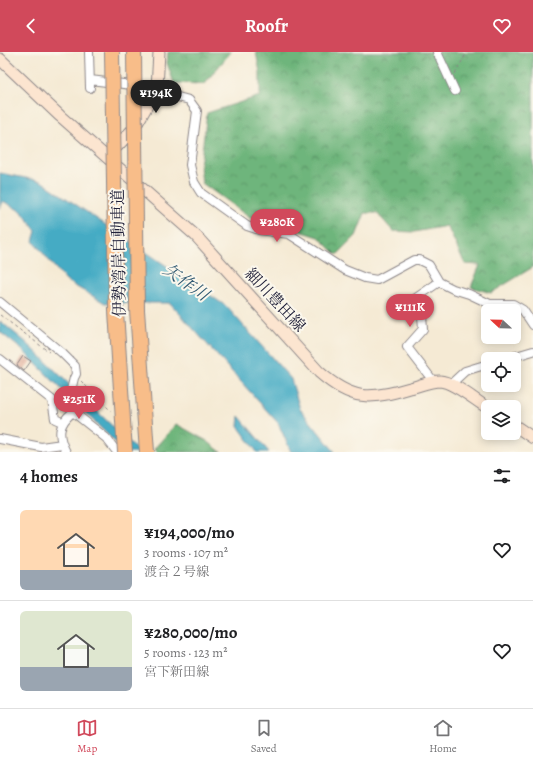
<!DOCTYPE html>
<meta charset="utf-8">
<style>
body{margin:0;font-family:Alegreya,"Noto Serif JP",serif;background:#f2f2f2;color:#202124;height:100vh;display:flex;flex-direction:column;font-size:15px;white-space:nowrap}
*{box-sizing:border-box;margin:0}
p{font-size:13px;color:#757577}
.icon{flex:none;width:22px;height:22px;fill:none;stroke:currentColor;stroke-width:2;stroke-linecap:round;stroke-linejoin:round}
.map{position:relative;height:400px;overflow:hidden}
.panel{display:flex;flex-direction:column;background:#fff;flex:1}
.panel>*{flex:none}
.needle{width:26px;rotate:292deg}
.fabs{position:absolute;left:481px;top:252px;display:grid;gap:8px}
.fabs a{display:grid;place-items:center;width:40px;height:40px;border-radius:6px;background:#fff;box-shadow:0 2px 10px #0003;font-size:20px}
.price{position:absolute;translate:-50% -34px;padding:0 9px;border-radius:14px;background:#d1495b;color:#fff;font-size:13px;line-height:26px;filter:drop-shadow(0 1px 2px #0008)}
.price::after{content:'';position:absolute;left:50%;top:24px;width:12px;height:9px;margin-left:-6px;background:inherit;clip-path:polygon(0 0,100% 0,50% 100%)}
.price.selected{background:#222;color:#fff}
ul{padding:0;list-style:none}
li{display:flex;align-items:center;gap:12px;height:100px;padding:0 20px}
li+li{border-top:1px solid #e0e0e0}
li span{display:grid;place-items:center;flex:none;width:112px;height:80px;border-radius:6px;color:#555}
li>.icon{margin-inline-start:auto}
span .icon{width:48px;height:48px;fill:#fffc;stroke-width:1}
li b{font-size:17px}
h2{display:flex;justify-content:space-between;align-items:center;height:48px;padding:0 20px;font-size:17px}
header{display:flex;justify-content:space-between;align-items:center;height:52px;padding:0 20px;background:#d1495b;color:#fff;font-size:18px;font-weight:700}
.tabs{display:flex;justify-content:space-around;align-items:center;height:56px;border-top:1px solid #e0e0e0;background:#fff;font-size:11px;color:#757577}
.tabs a{display:grid;justify-items:center;gap:2px}
.tabs .selected{color:#d1495b}
.map>svg:first-child{display:block}
</style>
<header><svg class="icon" aria-label="back" viewBox="0 0 24 24"><path d="M15 5l-7 7 7 7"/></svg>Roofr<svg class="icon" aria-label="heart" viewBox="0 0 24 24"><path d="M12 20l-8-8c-3-5 5-10 8-4 3-6 11-1 8 4z"/></svg></header>
<div class="map">
<svg width="533" height="400" viewBox="0 0 533 400">
<defs>
<pattern id="forest-crowns" width="20" height="18" patternUnits="userSpaceOnUse"><rect width="20" height="18" fill="#6eb57b"/><path d="M2 6a3 3 0 1 1 6 0M12 15a3 3 0 1 1 6 0" fill="none" stroke="#5a9366"/></pattern>
<pattern id="building-hatch" width="6" height="6" patternUnits="userSpaceOnUse"><rect width="6" height="6" fill="#e2a58e"/><path d="M-1 1l2-2M0 6l6-6M5 7l2-2" fill="none" stroke="#b78675"/></pattern>
</defs>
<rect width="100%" height="100%" fill="#fbf7ec"/>
<filter id="ink" filterUnits="userSpaceOnUse"><feTurbulence type="fractalNoise" baseFrequency=".025" numOctaves="2"/><feDisplacementMap in="SourceGraphic" scale="8" xChannelSelector="R" yChannelSelector="G"/><feConvolveMatrix kernelMatrix="1 2 1 2 8 2 1 2 1" color-interpolation-filters="sRGB"/></filter>
<filter id="wash" filterUnits="userSpaceOnUse"><feTurbulence type="fractalNoise" baseFrequency=".012" numOctaves="4" result="noise"/><feDisplacementMap in="SourceGraphic" scale="16" xChannelSelector="R" yChannelSelector="G"/><feGaussianBlur stdDeviation="0.9" result="paint"/><feColorMatrix in="noise" values="0 0 0 0 0 0 0 0 0 0 0 0 0 0 0 0 0 1.4 0 .05"/><feComposite in="paint" operator="in"/></filter>
<g filter="url(#wash)">
<rect width="100%" height="100%" fill="#f5ead4"/>
<!-- forest -->
<path fill="url(#forest-crowns)" stroke="#486c5b" d="M168,0H231L204,32L174,31L167,11Z
M256,0H533V215L491,241L471,235L480,213L465,212L447,174L414,180L393,179L377,161H365L356,184L337,203L319,185L291,176L257,171L202,131L200,114L207,61L260,44V20Z
M176,372L207,389L221,400H157L154,397Z"/>
<!-- water -->
<path fill="#45abc4" stroke="#346680" d="M0,121L41,129L226,254L291,327L300,357L335,400H291L278,371L170,251H105L66,229L33,189L36,179L22,160L3,149L0,157Z
M0,269L27,291L139,400H125L21,297L0,280Z
M239,364L269,400H257L238,374Z"/>
<g id="blocks">
<!-- building -->
<path fill="url(#building-hatch)" d="M23,304L31,309L24,319L17,313Z"/>
</g>
</g>
<g filter="url(#ink)">
<use href="#blocks" fill-opacity="0" stroke="#8c8688" stroke-width="1"/>
<g fill="none" stroke-linecap="round" stroke-linejoin="round">
<defs>
<path id="street" d="M89,0L90,36
M437,0L455,39
M90,28L157,36L167,42L189,48L197,59L190,113L194,130L201,141L247,174L259,178L289,182L345,218L365,226L377,228L414,208H419L429,213L439,230L453,237L469,242L490,252H513L523,258L533,273
M0,250L62,301L75,314L76,322L74,326L69,347L73,360C58,372 57,383 66,400
M0,307L52,348L55,367L62,370
M506,307L533,299
M434,330L407,295L423,277L422,263L413,248L439,230
M451,332L465,319L488,312
M73,360L106,386L117,400
M0,387L41,395L62,392"/>
<path id="secondary" d="M0,7L60,64L196,184L319,320C352,349 370,348 410,336C419,334 430,329 440,329C454,330 476,349 488,356
M111,101L135,75L157,36L159,0
M514,373L533,386"/>
</defs>
<!-- street casing -->
<use href="#street" stroke="#8c8688" stroke-width="10"/>
<!-- secondary casing -->
<use href="#secondary" stroke="#8c8688" stroke-width="13"/>
<!-- path -->
<path stroke="#8c8688" stroke-width="1" stroke-dasharray="3 3" stroke-linecap="butt" d="M455,22L467,0
M0,263L49,300
M81,329L111,359"/>
<!-- street -->
<use href="#street" stroke="#fff" stroke-width="8"/>
<!-- secondary -->
<use href="#secondary" stroke="#fce5d0" stroke-width="11"/>
<defs>
<path id="highway-bridge" d="M112,0L116,259L125,400
M134,0L137,258L147,400"/>
</defs>
<!-- highway-bridge casing -->
<use href="#highway-bridge" stroke="#8c8688" stroke-width="16" stroke-linecap="butt"/>
<!-- highway-bridge -->
<use href="#highway-bridge" stroke="#f8bd89" stroke-width="14"/>
</g>
</g>
<g text-anchor="middle" dominant-baseline="central" stroke-width="4" stroke-linejoin="round" paint-order="stroke">
<!-- street labels -->
<g font-size="16" fill="#22223b" stroke="#fbf7ec">
<text transform="translate(119 201) rotate(-91)">伊勢湾岸自動車道</text>
<text transform="translate(275 248) rotate(47)">細川豊田線</text>
</g>
<!-- water labels -->
<g font-size="17" font-style="italic" fill="#305972" stroke="#fbf7ec">
<text transform="translate(186 230) rotate(35)">矢作川</text>
</g>
</g>
</svg>
<div class="fabs">
<a><svg class="needle" viewBox="-14 -14 28 28"><path d="M0-13l5 13h-10z" fill="#e53935"/><path d="M0 13l5-13h-10z" fill="#757577"/></svg></a>
<a><svg class="icon" aria-label="locate" viewBox="0 0 24 24"><circle cx="12" cy="12" r="6"/><path d="M12 2v4M12 18v4M2 12h4M18 12h4"/></svg></a>
<a><svg class="icon" aria-label="layers" viewBox="0 0 24 24"><path d="M12 4l9 5-9 5-9-5zM3 14l9 5 9-5"/></svg></a>
</div>
<b class="price selected" style="left:156px;top:62px">¥194K</b>
<b class="price" style="left:277px;top:191px">¥280K</b>
<b class="price" style="left:410px;top:276px">¥111K</b>
<b class="price" style="left:79px;top:368px">¥251K</b>
</div>
<section class="panel">
<h2>4 homes<svg class="icon" aria-label="filters" viewBox="0 0 24 24"><path d="M4 7h16M4 17h16"/><circle cx="9" cy="7" r="2"/><circle cx="15" cy="17" r="2"/></svg></h2>
<ul>
<li><span style="background:linear-gradient(#ffd9b3 75%,#9aa5b1 0)"><svg class="icon" aria-label="home" viewBox="0 0 24 24"><path d="M3 11l9-7 9 7M6 9v11h12V9"/></svg></span><div><b>¥194,000/mo</b><p>3 rooms · 107 m²</p><p>渡合２号線</p></div><svg class="icon" aria-label="heart" viewBox="0 0 24 24"><path d="M12 20l-8-8c-3-5 5-10 8-4 3-6 11-1 8 4z"/></svg></li>
<li><span style="background:linear-gradient(#dfe7d0 70%,#9aa5b1 0)"><svg class="icon" aria-label="home" viewBox="0 0 24 24"><path d="M3 11l9-7 9 7M6 9v11h12V9"/></svg></span><div><b>¥280,000/mo</b><p>5 rooms · 123 m²</p><p>宮下新田線</p></div><svg class="icon" aria-label="heart" viewBox="0 0 24 24"><path d="M12 20l-8-8c-3-5 5-10 8-4 3-6 11-1 8 4z"/></svg></li>
</ul>
</section>
<nav class="tabs">
<a class="selected"><svg class="icon" aria-label="map" viewBox="0 0 24 24"><path d="M3 6l6-2 6 2 6-2v14l-6 2-6-2-6 2zM9 4v14M15 6v14"/></svg>Map</a>
<a><svg class="icon" aria-label="saved" viewBox="0 0 24 24"><path d="M7 4h10v16l-5-4-5 4z"/></svg>Saved</a>
<a><svg class="icon" aria-label="home" viewBox="0 0 24 24"><path d="M3 11l9-7 9 7M6 9v11h12V9"/></svg>Home</a>
</nav>
